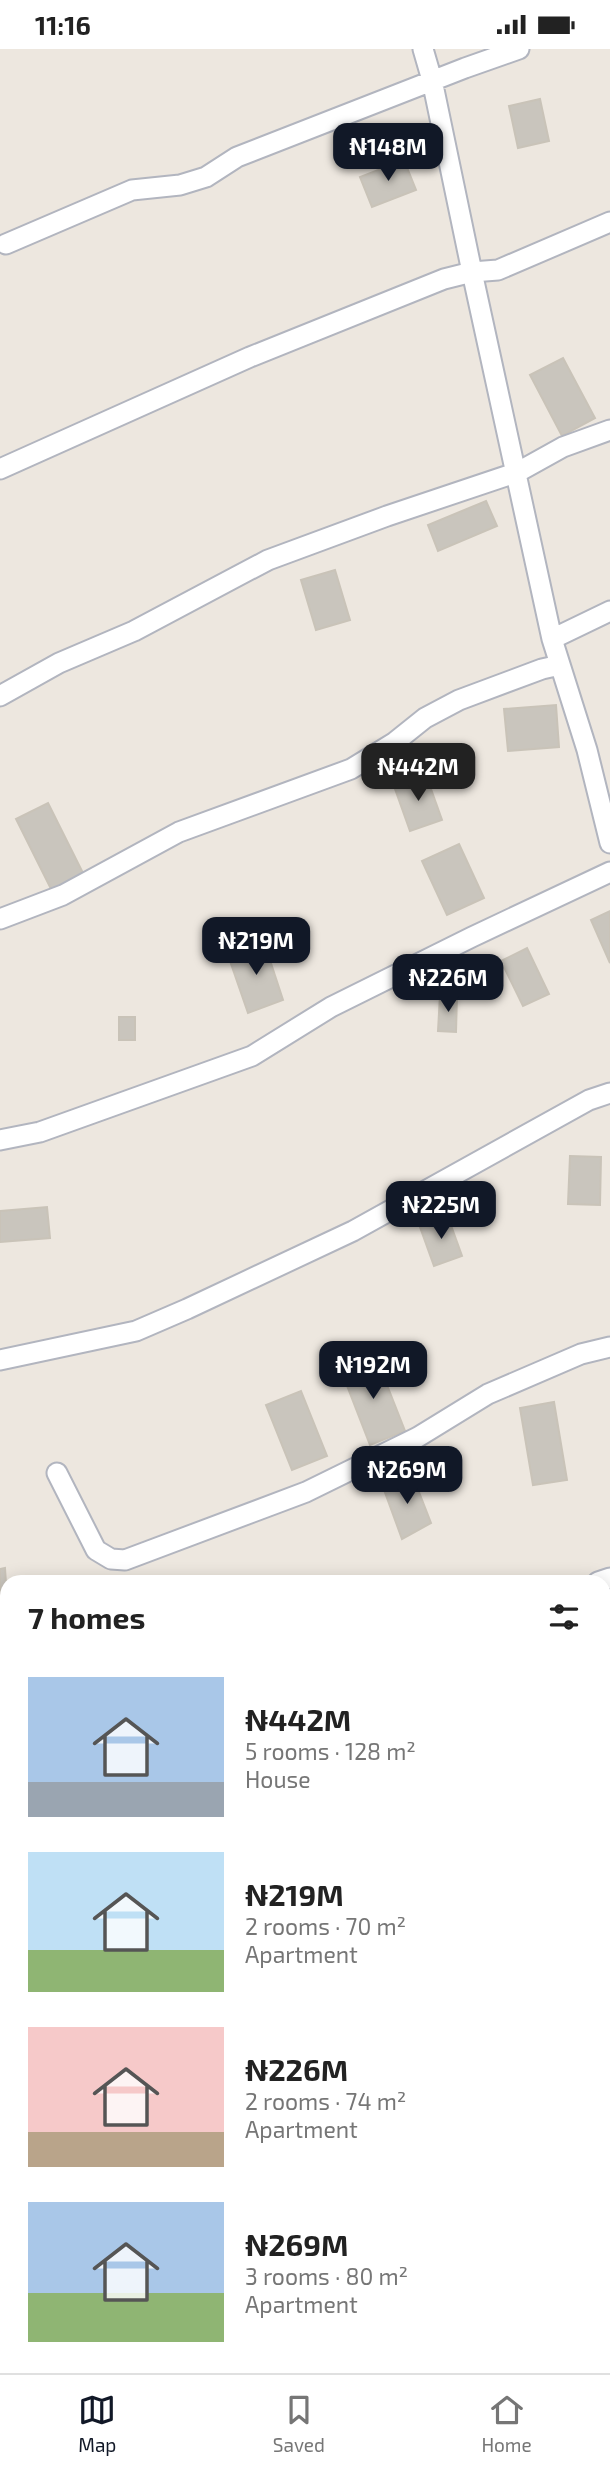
<!DOCTYPE html>
<meta charset="utf-8">
<style>
body{margin:0;font-family:"Exo 2",sans-serif;background:#f6f6f6;color:#222;height:100vh;display:flex;flex-direction:column;font-size:26px;white-space:nowrap}
*{box-sizing:border-box;margin:0}
p{font-size:23px;color:#767676}
.icon{flex:none;width:38px;height:38px;fill:none;stroke:currentColor;stroke-width:2;stroke-linecap:round;stroke-linejoin:round}
.map{position:relative;flex:1;overflow:hidden}
.sheet{position:absolute;left:0px;top:1526px;width:611px;height:798px;display:flex;flex-direction:column;background:#fff;border-radius:21px 21px 0 0;box-shadow:0 4px 18px #0003}
.sheet>*{flex:none}
.price{position:absolute;translate:-50% -60px;padding:0 16px;border-radius:14px;background:#111827;color:#fff;font-size:23px;line-height:46px;filter:drop-shadow(0 2px 4px #0008)}
.price::after{content:'';position:absolute;left:50%;top:42px;width:21px;height:16px;margin-left:-10px;background:inherit;clip-path:polygon(0 0,100% 0,50% 100%)}
.price.active{background:#222;color:#fff}
ul{padding:0;list-style:none}
li{display:flex;align-items:center;gap:21px;height:175px;padding:0 28px}
li span{display:grid;place-items:center;flex:none;width:196px;height:140px;border-radius:0px;color:#555}
li>.icon{margin-inline-start:auto}
span .icon{width:84px;height:84px;fill:#fffc;stroke-width:1}
li b{font-size:30px}
h2{display:flex;justify-content:space-between;align-items:center;height:84px;padding:0 28px;font-size:30px}
.status{display:flex;justify-content:space-between;align-items:center;height:49px;padding:0 35px;background:#fff;direction:ltr}
.status svg{height:19px;fill:currentColor}
.tab-bar{display:flex;justify-content:space-around;align-items:center;height:98px;border-top:2px solid #e0e0e0;background:#fff;font-size:19px;color:#767676}
.tab-bar a{display:grid;justify-items:center;gap:4px}
.tab-bar .active{color:#111827}
.map>svg:first-child{display:block}
</style>
<div class="status"><b>11:16</b><svg viewBox="0 0 49 12"><path d="M0 12V9h3v3zM5 12V6h3v6zM10 12V3h3v9zM15 12V0h3v12zM26 1h20v11H26zM47 4h2v5h-2z"/></svg></div>
<div class="map">
<svg width="610" height="2324" viewBox="0 0 610 2324">
<rect width="100%" height="100%" fill="#ede7df"/>
<!-- building -->
<path fill="#c9c5bd" stroke="#c9c3b8" stroke-width="2" d="M540,50L549,92L518,99L509,57Z
M404,111L416,141L372,158L360,128Z
M563,309L595,369L562,387L530,326Z
M486,452L497,477L438,502L428,476Z
M335,521L350,571L316,581L301,531Z
M556,656L559,698L508,702L504,660Z
M426,726L442,771L410,782L394,737Z
M48,754L84,826L52,842L16,770Z
M459,795L484,849L447,866L422,812Z
M610,862V914L591,871Z
M264,893L283,951L248,964L228,906Z
M527,899L549,945L523,957L501,912Z
M440,946L457,947L456,983L438,982Z
M119,968H135V991H119Z
M570,1107L601,1108L600,1156L568,1155Z
M47,1158L50,1189L0,1193V1162Z
M448,1168L462,1207L434,1217L420,1178Z
M376,1308L405,1382L370,1396L341,1321Z
M301,1342L327,1407L292,1421L266,1356Z
M554,1353L567,1431L533,1436L520,1359Z
M412,1425L431,1474L402,1490L383,1438Z
M5,1519L7,1550L0,1551V1520Z
M196,1529V1533H164V1530Z
M604,1595L610,1634L604,1637Z
M7,1609V1644L0,1645V1610Z
M604,1983L610,1997V2047L604,2049Z
M7,2057V2094L0,2096V2058Z
M7,2143V2178L1,2179L0,2145Z"/>
<g fill="none" stroke-linecap="round" stroke-linejoin="round">
<defs>
<path id="service" d="M604,2177L610,2187"/>
<path id="minor" d="M610,173L498,221L472,223L552,590L587,701L610,794
M6,195L132,141L180,136L206,128L237,108L465,19L519,0
M0,420L250,308L444,230L472,223L432,31L423,0
M552,590L610,562
M0,647L59,614L134,582L268,511L387,467L518,423L563,398L610,381
M0,870L63,846L179,783L351,720L395,693L425,669L459,651L542,620L560,616
M0,1091L40,1083L252,1007L331,958L472,888L610,823
M0,1311L136,1282L187,1260L353,1182L589,1051L610,1044
M57,1424L96,1501L111,1510L125,1511L306,1443L418,1388L488,1345L581,1305L610,1298
M598,1533L610,1529
M0,1801L7,1798
M0,1854L7,1875
M604,1925L610,1939
M0,2034L7,2032
M604,2068L610,2065
M0,2263L7,2260
M150,2317L152,2324"/>
</defs>
<!-- service casing -->
<use href="#service" stroke="#b2b5bf" stroke-width="13"/>
<!-- minor casing -->
<use href="#minor" stroke="#b2b5bf" stroke-width="23"/>
<!-- service -->
<use href="#service" stroke="#fff" stroke-width="10"/>
<!-- minor -->
<use href="#minor" stroke="#fff" stroke-width="19"/>
</g>
</svg>
<b class="price" style="left:388px;top:134px">₦148M</b>
<b class="price active" style="left:418px;top:754px">₦442M</b>
<b class="price" style="left:256px;top:928px">₦219M</b>
<b class="price" style="left:448px;top:965px">₦226M</b>
<b class="price" style="left:441px;top:1192px">₦225M</b>
<b class="price" style="left:373px;top:1352px">₦192M</b>
<b class="price" style="left:407px;top:1457px">₦269M</b>
<section class="sheet">
<h2>7 homes<svg class="icon" aria-label="filters" viewBox="0 0 24 24"><path d="M4 7h16M4 17h16"/><circle cx="9" cy="7" r="2"/><circle cx="15" cy="17" r="2"/></svg></h2>
<ul>
<li><span style="background:linear-gradient(#a9c7e8 75%,#9aa5b1 0)"><svg class="icon" aria-label="home" viewBox="0 0 24 24"><path d="M3 11l9-7 9 7M6 9v11h12V9"/></svg></span><div><b>₦442M</b><p>5 rooms · 128 m²</p><p>House</p></div></li>
<li><span style="background:linear-gradient(#bfe0f5 70%,#8fb573 0)"><svg class="icon" aria-label="home" viewBox="0 0 24 24"><path d="M3 11l9-7 9 7M6 9v11h12V9"/></svg></span><div><b>₦219M</b><p>2 rooms · 70 m²</p><p>Apartment</p></div></li>
<li><span style="background:linear-gradient(#f6c9c9 75%,#b9a48a 0)"><svg class="icon" aria-label="home" viewBox="0 0 24 24"><path d="M3 11l9-7 9 7M6 9v11h12V9"/></svg></span><div><b>₦226M</b><p>2 rooms · 74 m²</p><p>Apartment</p></div></li>
<li><span style="background:linear-gradient(#a9c7e8 65%,#8fb573 0)"><svg class="icon" aria-label="home" viewBox="0 0 24 24"><path d="M3 11l9-7 9 7M6 9v11h12V9"/></svg></span><div><b>₦269M</b><p>3 rooms · 80 m²</p><p>Apartment</p></div></li>
</ul>
</section>
</div>
<nav class="tab-bar">
<a class="active"><svg class="icon" aria-label="map" viewBox="0 0 24 24"><path d="M3 6l6-2 6 2 6-2v14l-6 2-6-2-6 2zM9 4v14M15 6v14"/></svg>Map</a>
<a><svg class="icon" aria-label="saved" viewBox="0 0 24 24"><path d="M7 4h10v16l-5-4-5 4z"/></svg>Saved</a>
<a><svg class="icon" aria-label="home" viewBox="0 0 24 24"><path d="M3 11l9-7 9 7M6 9v11h12V9"/></svg>Home</a>
</nav>
